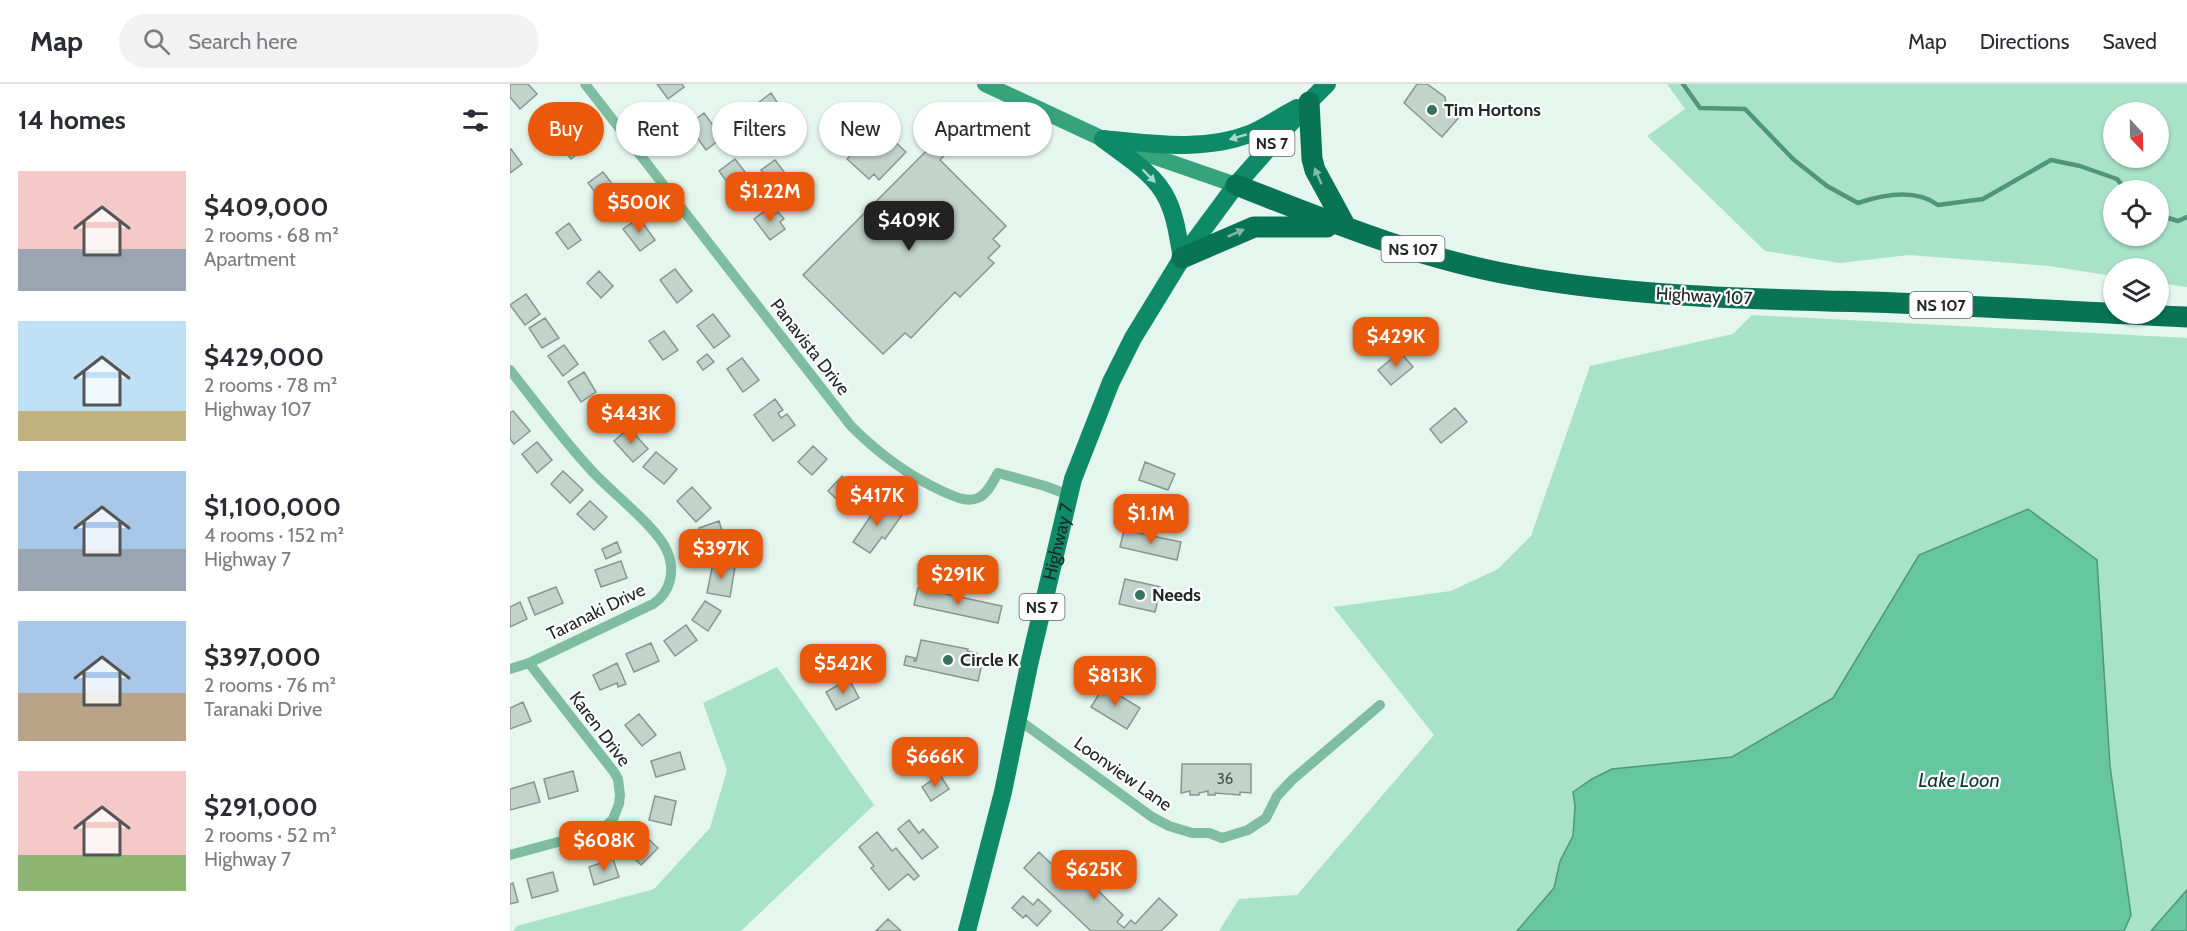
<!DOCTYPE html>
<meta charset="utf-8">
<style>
body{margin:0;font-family:Cabin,sans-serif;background:#f2f2f3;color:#2b2b33;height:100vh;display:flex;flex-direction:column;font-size:22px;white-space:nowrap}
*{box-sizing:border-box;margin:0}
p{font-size:20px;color:#7c7c81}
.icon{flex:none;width:33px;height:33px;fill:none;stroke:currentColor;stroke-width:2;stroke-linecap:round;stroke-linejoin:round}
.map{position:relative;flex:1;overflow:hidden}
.panel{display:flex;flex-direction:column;background:#fff;width:510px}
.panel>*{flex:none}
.banner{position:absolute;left:18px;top:18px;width:570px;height:54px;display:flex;gap:12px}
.needle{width:39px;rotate:158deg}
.buttons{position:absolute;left:1593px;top:18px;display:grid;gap:12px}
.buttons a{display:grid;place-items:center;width:66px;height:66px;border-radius:50%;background:#fff;box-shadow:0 2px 4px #0004;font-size:30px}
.price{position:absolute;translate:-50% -51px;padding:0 14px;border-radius:12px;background:#ea580c;color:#fff;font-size:20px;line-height:39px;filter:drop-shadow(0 2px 3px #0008)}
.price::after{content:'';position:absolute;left:50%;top:36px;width:18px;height:14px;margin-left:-9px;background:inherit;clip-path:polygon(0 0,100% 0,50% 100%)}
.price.active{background:#222;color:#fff}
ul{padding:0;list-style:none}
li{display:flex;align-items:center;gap:18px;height:150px;padding:0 18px}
li span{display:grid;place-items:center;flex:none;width:168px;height:120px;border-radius:0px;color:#555}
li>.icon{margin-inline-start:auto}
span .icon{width:72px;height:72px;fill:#fffc;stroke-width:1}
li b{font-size:26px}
h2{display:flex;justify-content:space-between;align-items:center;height:72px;padding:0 18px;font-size:26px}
.pill{padding:0 21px;border-radius:27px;background:#fff;box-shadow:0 2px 4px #0004;font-size:21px;line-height:54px}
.pill.active{background:#ea580c;color:#fff}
header{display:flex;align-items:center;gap:36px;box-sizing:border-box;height:84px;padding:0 30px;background:#fff;border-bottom:2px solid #e1e1e2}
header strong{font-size:28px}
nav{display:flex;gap:33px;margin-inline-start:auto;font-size:21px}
.search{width:420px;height:54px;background:#f2f2f3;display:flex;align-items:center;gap:15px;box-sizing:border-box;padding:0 21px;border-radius:33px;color:#7c7c81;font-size:22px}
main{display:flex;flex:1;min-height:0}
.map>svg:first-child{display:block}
</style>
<header>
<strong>Map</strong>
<div class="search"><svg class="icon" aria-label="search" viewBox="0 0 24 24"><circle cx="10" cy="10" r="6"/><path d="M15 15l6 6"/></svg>Search here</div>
<nav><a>Map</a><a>Directions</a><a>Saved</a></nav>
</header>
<main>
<section class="panel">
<h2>14 homes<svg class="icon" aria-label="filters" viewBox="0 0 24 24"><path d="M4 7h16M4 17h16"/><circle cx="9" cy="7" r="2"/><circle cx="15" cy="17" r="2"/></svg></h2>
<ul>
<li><span style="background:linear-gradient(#f6c9c9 65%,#9aa5b1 0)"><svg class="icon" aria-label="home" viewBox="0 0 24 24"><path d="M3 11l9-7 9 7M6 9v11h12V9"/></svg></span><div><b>$409,000</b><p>2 rooms · 68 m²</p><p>Apartment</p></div></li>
<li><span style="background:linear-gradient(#bfe0f5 75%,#c2b280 0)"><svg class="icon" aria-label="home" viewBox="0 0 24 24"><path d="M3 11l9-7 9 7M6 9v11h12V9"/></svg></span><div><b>$429,000</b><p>2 rooms · 78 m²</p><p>Highway 107</p></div></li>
<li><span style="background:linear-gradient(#a9c7e8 65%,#9aa5b1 0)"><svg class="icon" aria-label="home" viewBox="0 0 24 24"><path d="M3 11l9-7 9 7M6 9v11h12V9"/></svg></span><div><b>$1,100,000</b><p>4 rooms · 152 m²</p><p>Highway 7</p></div></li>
<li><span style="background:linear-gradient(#a9c7e8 60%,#b9a48a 0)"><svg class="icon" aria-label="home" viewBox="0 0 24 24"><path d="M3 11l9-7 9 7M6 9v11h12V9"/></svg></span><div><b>$397,000</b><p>2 rooms · 76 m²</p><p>Taranaki Drive</p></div></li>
<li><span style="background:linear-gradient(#f6c9c9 70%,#8fb573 0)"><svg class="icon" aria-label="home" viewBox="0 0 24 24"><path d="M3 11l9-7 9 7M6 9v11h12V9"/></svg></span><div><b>$291,000</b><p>2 rooms · 52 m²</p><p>Highway 7</p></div></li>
</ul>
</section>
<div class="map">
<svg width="1677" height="847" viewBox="0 0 1677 847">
<rect width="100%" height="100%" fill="#e4f6ed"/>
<!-- green -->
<path fill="#a8e3c9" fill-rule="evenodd" d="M1157,0H1677V203L1649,199L1648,184H1604L1603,192L1539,182L1399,171L1330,179L1255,167L1137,52L1175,25ZM1604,28H1648V74H1604ZM1604,106H1648V152H1604Z
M1242,231L1677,254V806L1641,847H1614L1621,830L1600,682L1587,476L1344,580L1323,614L1222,673L1147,680L1065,722L1063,752L1049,777L1044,804L1007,847H709L729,815L787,811L924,651L823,523L941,507L988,485L1021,452L1080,282L1223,250Z
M267,583L364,721L231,847H3L7,842L144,805L200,744L217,686L193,619Z"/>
<!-- water -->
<path fill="#65c6a0" stroke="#50967b" stroke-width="1.5" d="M1518,425L1587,476L1600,682L1621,831L1614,847H1007L1044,804L1050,777L1063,752L1065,722L1063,708L1082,695L1102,685L1222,673L1323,614L1409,471Z
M1677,806V847H1641Z"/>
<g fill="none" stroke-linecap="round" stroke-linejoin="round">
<!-- stream -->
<path stroke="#50967b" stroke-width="4.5" d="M1173,0L1190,24L1235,25L1283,75L1317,102L1348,119C1372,111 1405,104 1428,121L1473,115L1541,76L1570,82L1607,95L1616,106
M1648,131L1668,137L1677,133"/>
</g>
<!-- building -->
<path fill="#c1d3cb" stroke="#86978f" stroke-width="1.5" d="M0,0H18L27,10L10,25L0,13Z
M147,0H172L174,3L158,15Z
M907,0H917L935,13L936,20L951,31L932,53L894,19Z
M261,9L269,21L256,30L248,19Z
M194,29L212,54L196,66L178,41Z
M352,31L362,39L365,36L378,48L375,52L380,57L382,55L396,68L369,96L364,90L359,95L337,75L342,70L336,65L351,49L342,41Z
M56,39L75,64L61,75L41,50Z
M435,48L446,59L430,76L496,142L483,155L490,162L478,174L484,179L450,213L445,208L401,254L395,249L373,270L293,191Z
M1,65L12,80L0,89V66Z
M225,75L242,97L225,109L209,87Z
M265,76L275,89L261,99L251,86Z
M93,88L109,109L94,120L78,99Z
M260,123L265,130L268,128L274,135L270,138L275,145L260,156L244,135Z
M129,134L145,156L130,167L113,145Z
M59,139L71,156L58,165L46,149Z
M165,185L182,207L167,219L150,196Z
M89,187L103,202L91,214L77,199Z
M16,210L30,230L15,241L0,221Z
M203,230L220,252L204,264L187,242Z
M35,234L49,254L32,264L19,244Z
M154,247L168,266L153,276L139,257Z
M54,261L68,280L53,292L38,272Z
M890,268L903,283L881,301L868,286Z
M197,270L204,278L193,286L187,278Z
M232,274L249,296L233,308L217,285Z
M74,288L86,308L71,318L58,298Z
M94,312L113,334L98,347L79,326Z
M265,315L273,326L268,329L271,334L277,330L285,341L263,357L244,331Z
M945,324L957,338L931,359L920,345Z
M3,327L20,347L4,360L0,355V329Z
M119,344L138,365L123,378L104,357Z
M27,358L42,376L27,389L12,370Z
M303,362L317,375L302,391L288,378Z
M146,368L167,385L154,400L133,383Z
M635,378L665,390L658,406L629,396Z
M53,387L73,406L60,419L41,400Z
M332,392L349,409L335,423L318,407Z
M182,403L201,424L186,438L167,417Z
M80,417L97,433L84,446L67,430Z
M371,417L392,431L375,455L372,453L360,469L343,458Z
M209,437L218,467L199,473L189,444Z
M614,446L671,458L667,476L610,463Z
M107,458L111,468L96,475L92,465Z
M111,477L117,494L91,503L85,486Z
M203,479L225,483L220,513L197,509Z
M615,495L651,503L645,528L609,520Z
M46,503L53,519L25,531L18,514Z
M408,504L492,522L488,539L404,521Z
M195,517L211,527L198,547L182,536Z
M10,518L17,535L0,543V523Z
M176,541L187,556L165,572L154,557Z
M411,556L458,565L457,567L467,569L464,582L471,584L468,597L394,581L396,572L405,574L404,577H406Z
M141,559L149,577L124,588L116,570Z
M107,579L116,600L108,603L107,599L90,606L83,591Z
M339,595L349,614L326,626L316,608Z
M594,602L630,624L617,645L581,623Z
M13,618L21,637L0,645V624Z
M129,630L146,651L132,662L115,641Z
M170,668L175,685L146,693L141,677Z
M672,680H741V709L730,708V711L705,709V711H698V707L689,709V711H680V707L671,709Z
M63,687L68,707L39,715L34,695Z
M430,691L439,705L421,717L412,703Z
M24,698L30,718L0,726V705Z
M145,712L166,717L161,741L139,736Z
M399,736L409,749L413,745L428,763L412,775L388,745Z
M367,748L382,767L386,764L409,792L404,796L398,790L379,806L361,784L364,782L349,763Z
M132,749L148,764L131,781L116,766Z
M529,768L555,793L561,787L564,789L567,786L613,831L607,838L614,844L621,836L625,840L649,814L667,831L651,847H581L514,784Z
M103,775L109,793L84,801L79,783Z
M43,788L48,807L22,814L17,795Z
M3,799L8,818L0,820V800Z
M513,812L523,821L528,815L541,827L527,842L516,831L513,834L502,824Z
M378,835L391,847H366Z"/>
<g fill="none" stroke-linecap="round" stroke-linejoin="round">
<!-- minor -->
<path stroke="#7fbda3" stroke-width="10" d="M75,0L341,342C369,370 397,391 432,407C444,412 456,419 468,414C478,410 483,397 488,389L535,402L559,411
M0,286C27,320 52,355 82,387C101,408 147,443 157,467C166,487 160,509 143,520L19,579L0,585
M509,636L642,733L659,742L682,749H699L712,754L738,746L756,734L767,712L782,696L870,621
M0,771L92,746L103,735L109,720L110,711L108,695L104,688L19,579"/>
<!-- secondary -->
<path stroke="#36a37d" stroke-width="16" d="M475,0L593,55L726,101"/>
<!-- primary -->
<g stroke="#0e8b66" stroke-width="18">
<path d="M593,55C643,60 694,68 742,49C757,42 772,32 787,24"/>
<path d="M593,55C615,72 645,89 657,115C666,133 668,154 672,174"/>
<path id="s1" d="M457,847L493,708L519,581L563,395L601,298L623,254L672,174L726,101L799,18L817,0"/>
</g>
<!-- motorway -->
<path stroke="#087454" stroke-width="21" d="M799,18L802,75L805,86L836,143
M726,101C818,137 910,175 1008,192C1124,213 1243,215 1361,218C1467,222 1572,228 1677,233
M672,174L744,143H817"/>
</g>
<!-- one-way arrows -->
<defs><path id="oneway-solid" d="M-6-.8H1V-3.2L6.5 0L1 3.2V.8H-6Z" transform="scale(1.5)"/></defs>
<g fill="#abd6c9">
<use href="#oneway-solid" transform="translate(728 53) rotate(164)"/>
<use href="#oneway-solid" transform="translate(639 92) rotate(45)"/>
</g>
<g fill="#84baaa">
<use href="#oneway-solid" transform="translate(808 92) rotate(-113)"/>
<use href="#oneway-solid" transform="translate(726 149) rotate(-24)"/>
</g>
<!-- markers -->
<g fill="#39735c" stroke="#fff" stroke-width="2">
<circle cx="922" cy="26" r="6"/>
<circle cx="630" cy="511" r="6"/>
<circle cx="438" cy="576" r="6"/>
</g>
<g text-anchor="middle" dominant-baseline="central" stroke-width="4.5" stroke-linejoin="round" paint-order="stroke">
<!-- number labels -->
<g font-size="15" fill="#48524e">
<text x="715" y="695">36</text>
</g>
<!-- shield labels -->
<g fill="#fff" stroke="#636866" stroke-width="1.5">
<rect x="739.5" y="46" width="45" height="26" rx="4.5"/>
<rect x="871.5" y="152" width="63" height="26" rx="4.5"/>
<rect x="1399.5" y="208" width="63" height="26" rx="4.5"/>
<rect x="509.5" y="510" width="45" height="26" rx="4.5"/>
</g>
<g font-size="16" font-weight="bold" fill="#202724">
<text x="762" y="59">NS 7</text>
<text x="903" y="165">NS 107</text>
<text x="1431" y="221">NS 107</text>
<text x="532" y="523">NS 7</text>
</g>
<!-- poi labels -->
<g font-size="18" font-weight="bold" fill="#202724" stroke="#fff" text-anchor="start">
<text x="934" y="26">Tim Hortons</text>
<text x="642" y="511">Needs</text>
<text x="450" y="576">Circle K</text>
</g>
<!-- street labels -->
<g font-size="18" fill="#202724" stroke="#fff">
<text transform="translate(1194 212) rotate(3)">Highway 107</text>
<text transform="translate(300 263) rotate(52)">Panavista Drive</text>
<text stroke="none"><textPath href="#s1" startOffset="400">Highway 7</textPath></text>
<text transform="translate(86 528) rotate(-26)">Taranaki Drive</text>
<text transform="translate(90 645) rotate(53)">Karen Drive</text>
<text transform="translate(613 690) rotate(35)">Loonview Lane</text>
</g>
<!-- water labels -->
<g font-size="20" font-style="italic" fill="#0c3829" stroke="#fff">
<text x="1449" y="696">Lake Loon</text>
</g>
</g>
</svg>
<div class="buttons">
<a><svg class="needle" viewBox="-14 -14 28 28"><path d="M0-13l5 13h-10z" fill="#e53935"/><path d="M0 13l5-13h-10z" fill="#7c7c81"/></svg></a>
<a><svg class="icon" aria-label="locate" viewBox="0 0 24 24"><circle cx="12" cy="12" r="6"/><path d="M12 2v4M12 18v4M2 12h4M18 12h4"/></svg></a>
<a><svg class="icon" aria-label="layers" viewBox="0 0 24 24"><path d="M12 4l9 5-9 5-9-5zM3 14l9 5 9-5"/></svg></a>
</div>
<b class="price" style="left:260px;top:139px">$1.22M</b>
<b class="price" style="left:129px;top:150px">$500K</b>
<b class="price active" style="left:399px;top:168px">$409K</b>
<b class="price" style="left:886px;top:284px">$429K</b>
<b class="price" style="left:121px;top:361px">$443K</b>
<b class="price" style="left:367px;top:443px">$417K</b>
<b class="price" style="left:641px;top:461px">$1.1M</b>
<b class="price" style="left:211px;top:496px">$397K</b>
<b class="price" style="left:448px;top:522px">$291K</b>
<b class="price" style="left:333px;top:611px">$542K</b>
<b class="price" style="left:605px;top:623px">$813K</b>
<b class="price" style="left:425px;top:704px">$666K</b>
<b class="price" style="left:94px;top:788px">$608K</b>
<b class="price" style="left:584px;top:817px">$625K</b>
<div class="banner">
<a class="pill active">Buy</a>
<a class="pill">Rent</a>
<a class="pill">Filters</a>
<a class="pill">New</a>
<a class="pill">Apartment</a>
</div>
</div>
</main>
